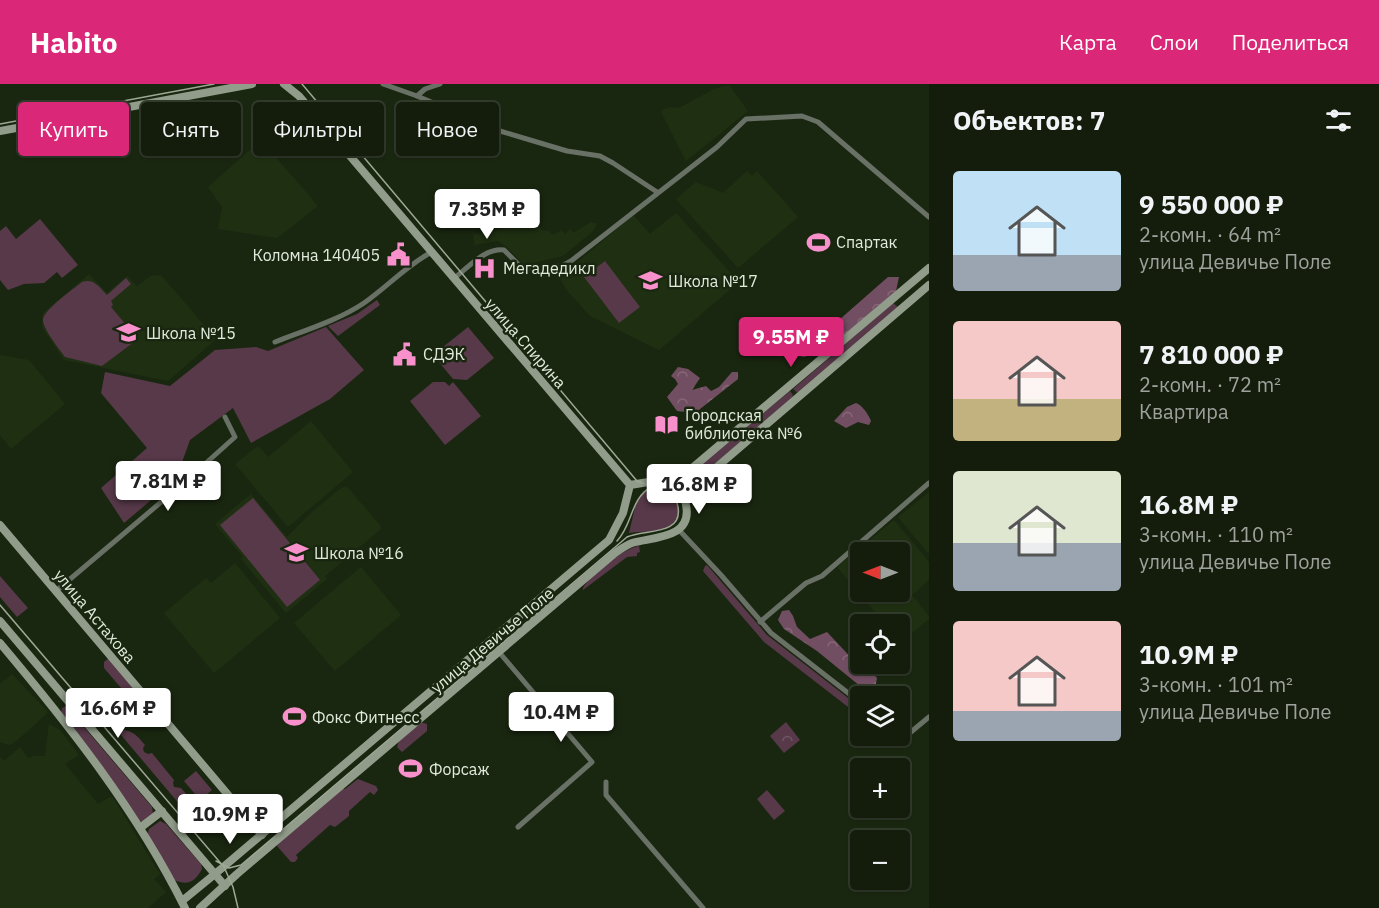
<!DOCTYPE html>
<html lang="ru">
<meta charset="utf-8">
<style>
body{margin:0;font-family:"IBM Plex Sans",sans-serif;background:#1d2615;color:#f1f3f6;height:100vh;display:flex;flex-direction:column;font-size:22px;white-space:nowrap}
*{box-sizing:border-box;margin:0}
p{font-size:20px;color:#9da29d}
.icon{flex:none;width:33px;height:33px;fill:none;stroke:currentColor;stroke-width:2;stroke-linecap:round;stroke-linejoin:round}
.map{position:relative;flex:1;overflow:hidden}
.side{display:flex;flex-direction:column;background:#141d0c;width:450px}
.side>*{flex:none}
.banner{position:absolute;left:18px;top:18px;width:570px;height:54px;display:flex;gap:12px}
.needle{width:39px;rotate:270deg}
.buttons{position:absolute;left:850px;top:458px;display:grid;gap:12px}
.buttons a{display:grid;place-items:center;width:60px;height:60px;border-radius:6px;background:#141d0c;box-shadow:0 2px 4px #0004,0 0 0 2px #333b2d;font-size:30px}
.price{position:absolute;translate:-50% -51px;padding:0 14px;border-radius:6px;background:#fff;color:#222;font-size:20px;line-height:39px;filter:drop-shadow(0 2px 3px #0008)}
.price::after{content:'';position:absolute;left:50%;top:36px;width:18px;height:14px;margin-left:-9px;background:inherit;clip-path:polygon(0 0,100% 0,50% 100%)}
.price.current{background:#db2777;color:#fff}
ul{padding:0;list-style:none}
li{display:flex;align-items:center;gap:18px;height:150px;padding:0 24px}
li span{display:grid;place-items:center;flex:none;width:168px;height:120px;border-radius:6px;color:#555}
li>.icon{margin-inline-start:auto}
span .icon{width:72px;height:72px;fill:#fffc;stroke-width:1}
li b{font-size:26px}
h2{display:flex;justify-content:space-between;align-items:center;height:72px;padding:0 24px;font-size:26px}
.chip{padding:0 21px;border-radius:6px;background:#141d0c;box-shadow:0 2px 4px #0004,0 0 0 2px #333b2d;font-size:21px;line-height:54px}
.chip.current{background:#db2777;color:#fff}
header{display:flex;align-items:center;gap:36px;box-sizing:border-box;height:84px;padding:0 30px;background:#db2777;color:#fff}
header strong{font-size:28px}
nav{display:flex;gap:33px;margin-inline-start:auto;font-size:21px}
main{display:flex;flex:1;min-height:0}
.map>svg:first-child{display:block}
</style>
<header>
<strong>Habito</strong>
<nav><a>Карта</a><a>Слои</a><a>Поделиться</a></nav>
</header>
<main>
<div class="map">
<svg width="929" height="824" viewBox="0 0 929 824">
<defs>
<pattern id="forest-crowns" width="20" height="18" patternUnits="userSpaceOnUse" patternTransform="scale(1.5)"><rect width="20" height="18" fill="#724e62"/><path d="M2 6a3 3 0 1 1 6 0M12 15a3 3 0 1 1 6 0" fill="none" stroke="#866878"/></pattern>
<pattern id="park-crowns" width="20" height="18" patternUnits="userSpaceOnUse" patternTransform="scale(1.5)"><rect width="20" height="18" fill="#573949"/><path d="M2 6a3 3 0 1 1 6 0M12 15a3 3 0 1 1 6 0" fill="none" stroke="#6f5663"/></pattern>
</defs>
<rect width="100%" height="100%" fill="#1a2710"/>
<!-- built -->
<path fill="#1f3012" fill-rule="evenodd" d="M729,1L748,27L686,77L661,28L664,25L670,23L679,24L714,5Z
M261,56L318,122L277,154L218,145L222,123L208,103Z
M747,87L752,92L757,87L798,133L738,184L676,115L696,98L723,109Z
M676,129L739,198L659,266L590,232L566,205L561,196L565,189L633,131L650,150Z
M591,138L597,140L592,148L563,172L524,181L509,165L498,157L475,161L473,151L531,139L540,141L541,146L549,147L552,151L562,146L565,150L570,145L573,149Z
M89,190L107,209L127,192L137,202L151,192L161,191L216,255L168,297L64,276L42,243L43,229Z
M0,271L29,276L65,320L11,365L0,351Z
M311,337L353,388L288,443L235,380L258,362L268,373Z
M347,403L380,441L381,445L325,492L327,495L286,529L241,475L243,473L215,440L251,410L287,453L312,428L341,404Z
M929,408V470L898,433Z
M894,436L929,478V496L912,511L929,532V535L900,559V540H885L837,483ZM861,468H900V507H861Z
M235,479L280,534L214,589L164,529L206,494L211,499Z
M361,483L401,531L335,587L294,539Z
M12,590L48,628L29,646L12,660L9,661L0,658V600Z
M49,640L60,646L79,671L65,680L98,720L112,712L160,790L154,795L166,808L148,824H0V673L4,677L20,663L28,674L34,672H45Z"/>
<!-- green -->
<path fill="#573949" d="M40,135L78,181L62,194L57,188L44,199L24,200L8,206L0,196V147L6,142L16,155Z
M605,177L640,223L619,239L584,193Z
M126,194L131,200L111,217L113,221L111,223L138,255L102,282L65,273C60,266 42,244 43,235C45,225 73,205 82,198C94,194 99,203 107,211Z
M377,216L380,221L338,252L328,242L357,230Z
M893,219L898,223L798,309L793,305Z
M326,243L364,286L330,315L251,359L233,324L190,356L176,395L124,439L101,404L147,364L101,309L105,288L170,302L215,266L256,263L268,267Z
M468,243L494,274L467,296L453,295L438,277L443,273L438,267Z
M433,298H445L449,302L453,298L481,332L445,361L410,317Z
M790,307L793,311L792,314L701,391L696,385Z
M651,403C674,404 691,431 666,444C656,449 640,447 629,449L636,419L644,407Z
M253,414L320,496L287,523L220,441Z
M639,462L640,468L637,469V472L627,473L583,506V504C592,489 622,465 639,462Z
M707,481L767,551L861,624V633L764,558L703,487L705,482Z
M0,492L28,524L17,533L0,513Z
M109,574L139,609L135,612L127,611L104,584V578Z
M66,622L152,723L153,730L142,738L140,737L61,629L62,624Z
M420,638L427,640V647L402,668L397,663L399,656Z
M116,645C133,647 134,648 145,661L143,664L144,668L148,670L152,669L174,696L173,699L174,703L181,704L195,720L186,728Z
M196,687L212,706L200,716L184,697Z
M358,695L376,702L378,706L374,711L370,708L349,727V732L335,743L330,741L296,771L298,774L295,778H291L277,762L280,757L341,705H345Z
M767,706L785,727L774,736L757,715Z
M160,737L166,740L201,780L202,785C195,798 188,802 174,796L147,752L149,745Z"/>
<!-- forest -->
<path fill="url(#forest-crowns)" d="M888,193H899L896,207L838,257L836,255L805,273L798,272Z
M678,283L688,285L700,294L692,306L706,302L711,307L719,303L732,288H738V295L695,329L677,327L667,313L678,300L675,295L671,292Z
M856,319C863,322 868,330 871,337L869,341L858,338L846,344L834,337L847,323Z
M789,526L793,532L797,543L810,555L827,548L858,581L867,583L877,594L875,605L872,607L865,606L817,567L784,545L778,536L782,527Z"/>
<!-- park -->
<path fill="url(#park-crowns)" d="M786,638L800,656L784,669L770,652Z"/>
<g fill="none" stroke-linecap="round" stroke-linejoin="round">
<!-- street -->
<path stroke="#697065" stroke-width="5" d="M383,0L417,12L500,47L567,67L600,72L613,79L657,108
M417,12L425,5L440,0
M453,195C468,184 484,164 504,166L523,185L562,182L571,177L717,63L746,35L802,32L818,38L929,133
M275,258C303,247 339,236 364,219C387,203 406,182 430,169
M679,446L721,491L771,549L861,619
M56,507L186,397L235,353L225,333
M760,538L806,499L822,492L929,399
M499,568L592,678L518,743
M900,649L905,653L929,633
M606,698V711L703,824"/>
<!-- secondary -->
<path stroke="#919d8a" stroke-width="8" d="M284,0L299,12L630,401
M0,47L252,0
M630,401L661,396L691,385L929,184
M683,412L929,201
M0,441L262,751
M0,537L225,802
M0,559C69,641 137,727 185,824
M140,744L162,727
M182,817L215,790L609,456L623,429L630,401
M200,824L237,790L615,469C621,465 626,461 632,459C652,453 693,455 686,421C684,407 673,400 661,396"/>
<!-- tram -->
<path stroke="#9da896" stroke-width="1.5" d="M0,40L214,0
M617,457C633,440 630,415 651,403
M0,521L224,783L233,803L238,824
M216,777L229,784L241,781L627,453C644,445 683,452 678,423C677,416 674,410 668,407C659,401 647,402 637,397L302,0"/>
</g>
<!-- icons -->
<defs>
<symbol id="stadium-bare" viewBox="-9 -9 18 18"><path d="M0-5a6.5 5 0 1 0 0 10a6.5 5 0 1 0 0-10ZM-3.5-1.8h7v3.6h-7Z" fill="#f890cb" stroke="#1a2710" stroke-width="2.5" paint-order="stroke"/></symbol>
<symbol id="civic-bare" viewBox="-9 -9 18 18"><path d="M-.6-6.5H3V-4.5H.6V-3L4-1V1h2V6H-6V1h2V-1L-.6-3ZM-1.2 2.5V6h2.4V2.5Z" fill="#f890cb" stroke="#1a2710" stroke-width="2.5" paint-order="stroke"/></symbol>
<symbol id="hospital-bare" viewBox="-9 -9 18 18"><path d="M-5-5h3v3.5h4V-5h3V5h-3V1.5h-4V5h-3Z" fill="#f890cb" stroke="#1a2710" stroke-width="2.5" paint-order="stroke"/></symbol>
<symbol id="school-bare" viewBox="-9 -9 18 18"><path d="M0-5L7-2L0 1L-7-2ZM-4 1L0 2.5L4 1V4Q0 6-4 4Z" fill="#f890cb" stroke="#1a2710" stroke-width="2.5" paint-order="stroke"/></symbol>
<symbol id="library-bare" viewBox="-9 -9 18 18"><path d="M-6-4Q-3-5.5-.7-3.5V5Q-3 3-6 4ZM6-4Q3-5.5 .7-3.5V5Q3 3 6 4Z" fill="#f890cb" stroke="#1a2710" stroke-width="2.5" paint-order="stroke"/></symbol>
</defs>
<g fill-rule="evenodd">
<use href="#stadium-bare" x="802" y="142" width="33" height="33"/>
<use href="#civic-bare" x="382" y="154" width="33" height="33"/>
<use href="#hospital-bare" x="468" y="168" width="33" height="33"/>
<use href="#school-bare" x="634" y="180" width="33" height="33"/>
<use href="#school-bare" x="112" y="232" width="33" height="33"/>
<use href="#civic-bare" x="388" y="254" width="33" height="33"/>
<use href="#library-bare" x="650" y="324" width="33" height="33"/>
<use href="#school-bare" x="280" y="452" width="33" height="33"/>
<use href="#stadium-bare" x="278" y="616" width="33" height="33"/>
<use href="#stadium-bare" x="394" y="668" width="33" height="33"/>
</g>
<g text-anchor="middle" dominant-baseline="central" stroke-width="5" stroke-linejoin="round" paint-order="stroke">
<!-- poi labels -->
<g font-size="16" fill="#e1ebdc" stroke="#1a2710" text-anchor="start">
<text x="836" y="158">Спартак</text>
<text x="380" y="171" text-anchor="end">Коломна 140405</text>
<text x="503" y="184">Мегадедикл</text>
<text x="668" y="197">Школа №17</text>
<text x="146" y="249">Школа №15</text>
<text x="423" y="270">СДЭК</text>
<text x="685" y="331">Городская<tspan x="685" dy="18">библиотека №6</tspan></text>
<text x="314" y="469">Школа №16</text>
<text x="312" y="633">Фокс Фитнесс</text>
<text x="429" y="685">Форсаж</text>
</g>
<!-- street labels -->
<g font-size="16" fill="#e1ebdc" stroke="#1a2710">
<text transform="translate(526 259) rotate(49)">улица Спирина</text>
<text transform="translate(95 532) rotate(50)">улица Астахова</text>
<text transform="translate(492 556) rotate(-40)">улица Девичье Поле</text>
</g>
</g>
</svg>
<div class="buttons">
<a><svg class="needle" viewBox="-14 -14 28 28"><path d="M0-13l5 13h-10z" fill="#e53935"/><path d="M0 13l5-13h-10z" fill="#9da29d"/></svg></a>
<a><svg class="icon" aria-label="locate" viewBox="0 0 24 24"><circle cx="12" cy="12" r="6"/><path d="M12 2v4M12 18v4M2 12h4M18 12h4"/></svg></a>
<a><svg class="icon" aria-label="layers" viewBox="0 0 24 24"><path d="M12 4l9 5-9 5-9-5zM3 14l9 5 9-5"/></svg></a>
<a>+</a>
<a>−</a>
</div>
<b class="price" style="left:487px;top:156px">7.35M ₽</b>
<b class="price current" style="left:791px;top:284px">9.55M ₽</b>
<b class="price" style="left:168px;top:428px">7.81M ₽</b>
<b class="price" style="left:699px;top:431px">16.8M ₽</b>
<b class="price" style="left:118px;top:655px">16.6M ₽</b>
<b class="price" style="left:561px;top:659px">10.4M ₽</b>
<b class="price" style="left:230px;top:761px">10.9M ₽</b>
<div class="banner">
<a class="chip current">Купить</a>
<a class="chip">Снять</a>
<a class="chip">Фильтры</a>
<a class="chip">Новое</a>
</div>
</div>
<section class="side">
<h2>Объектов: 7<svg class="icon" aria-label="filters" viewBox="0 0 24 24"><path d="M4 7h16M4 17h16"/><circle cx="9" cy="7" r="2"/><circle cx="15" cy="17" r="2"/></svg></h2>
<ul>
<li><span style="background:linear-gradient(#bfe0f5 70%,#9aa5b1 0)"><svg class="icon" aria-label="home" viewBox="0 0 24 24"><path d="M3 11l9-7 9 7M6 9v11h12V9"/></svg></span><div><b>9 550 000 ₽</b><p>2-комн. · 64 m²</p><p>улица Девичье Поле</p></div></li>
<li><span style="background:linear-gradient(#f6c9c9 65%,#c2b280 0)"><svg class="icon" aria-label="home" viewBox="0 0 24 24"><path d="M3 11l9-7 9 7M6 9v11h12V9"/></svg></span><div><b>7 810 000 ₽</b><p>2-комн. · 72 m²</p><p>Квартира</p></div></li>
<li><span style="background:linear-gradient(#dfe7d0 60%,#9aa5b1 0)"><svg class="icon" aria-label="home" viewBox="0 0 24 24"><path d="M3 11l9-7 9 7M6 9v11h12V9"/></svg></span><div><b>16.8M ₽</b><p>3-комн. · 110 m²</p><p>улица Девичье Поле</p></div></li>
<li><span style="background:linear-gradient(#f6c9c9 75%,#9aa5b1 0)"><svg class="icon" aria-label="home" viewBox="0 0 24 24"><path d="M3 11l9-7 9 7M6 9v11h12V9"/></svg></span><div><b>10.9M ₽</b><p>3-комн. · 101 m²</p><p>улица Девичье Поле</p></div></li>
</ul>
</section>
</main>
